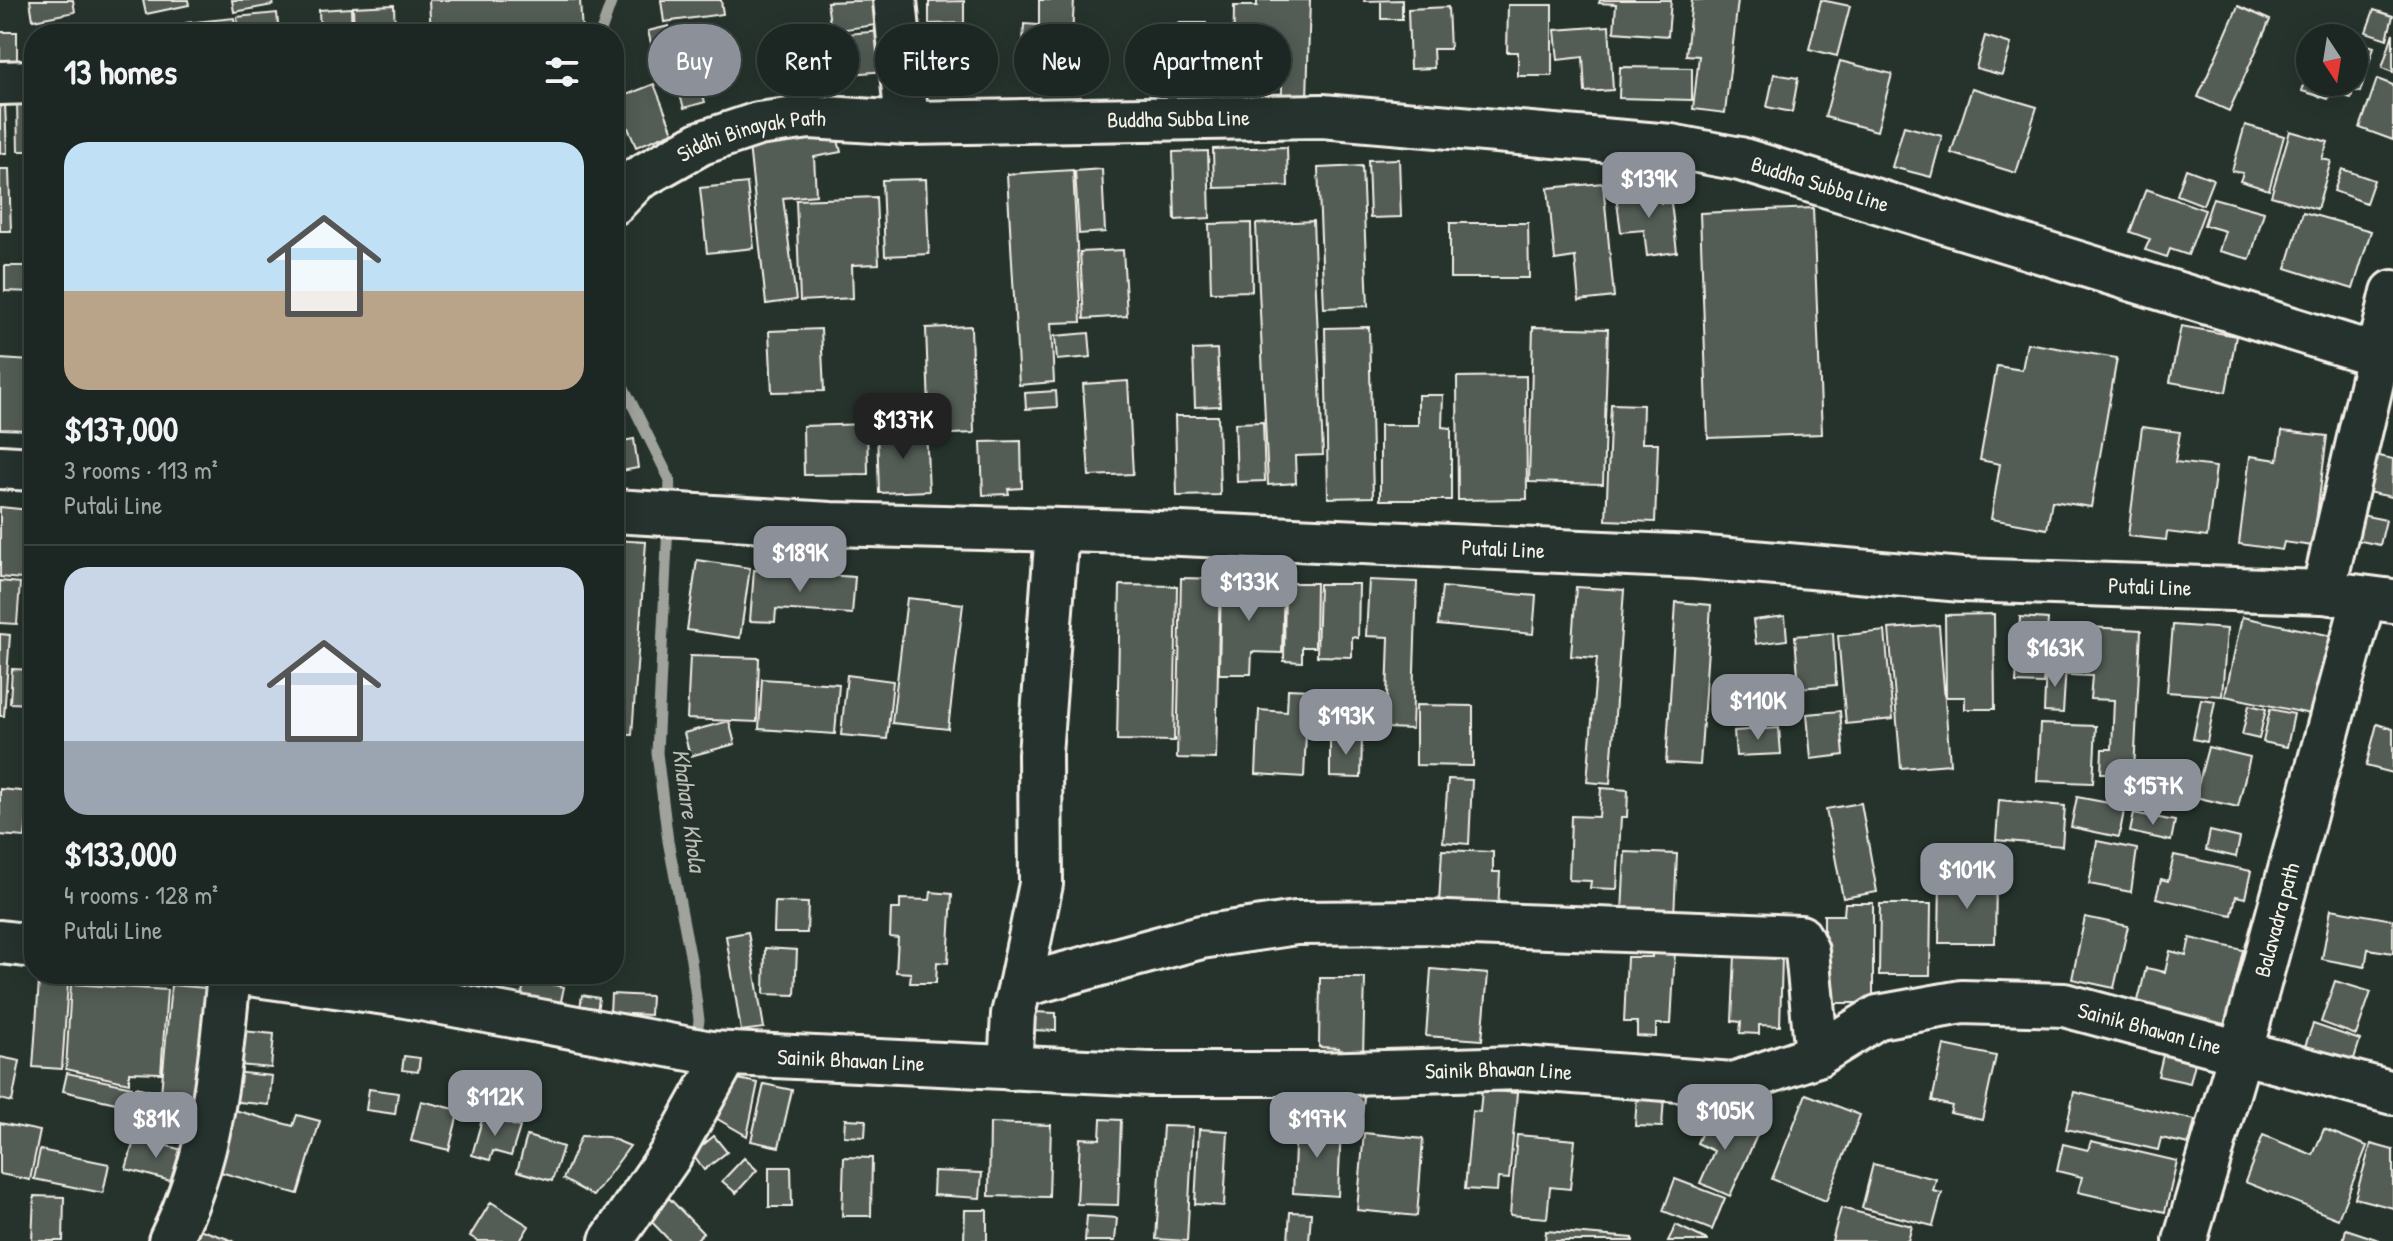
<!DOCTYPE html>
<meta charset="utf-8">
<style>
body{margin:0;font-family:"Patrick Hand",sans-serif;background:#252e2a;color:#f1f3f6;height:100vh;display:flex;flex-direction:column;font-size:30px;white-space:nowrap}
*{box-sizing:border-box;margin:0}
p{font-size:26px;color:#a0a5a5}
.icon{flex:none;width:44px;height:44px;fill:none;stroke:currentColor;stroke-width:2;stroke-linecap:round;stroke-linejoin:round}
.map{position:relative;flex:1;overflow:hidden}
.drawer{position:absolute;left:24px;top:24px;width:600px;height:960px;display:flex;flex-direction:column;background:#1c2622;border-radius:32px;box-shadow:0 4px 20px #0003,0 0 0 2px #3a4340}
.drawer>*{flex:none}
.top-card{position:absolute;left:648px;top:24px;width:760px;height:72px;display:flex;gap:16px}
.needle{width:52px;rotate:168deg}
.buttons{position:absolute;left:2296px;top:24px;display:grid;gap:16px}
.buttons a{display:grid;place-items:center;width:72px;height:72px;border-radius:50%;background:#1c2622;box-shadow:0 4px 20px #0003,0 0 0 2px #3a4340;font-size:40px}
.price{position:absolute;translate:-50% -68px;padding:0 18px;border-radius:16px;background:#8c9099;color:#fff;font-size:26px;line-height:52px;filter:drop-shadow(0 2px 4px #0008)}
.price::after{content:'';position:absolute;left:50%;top:48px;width:24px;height:18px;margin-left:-12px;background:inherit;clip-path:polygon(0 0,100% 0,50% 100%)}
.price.selected{background:#222;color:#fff}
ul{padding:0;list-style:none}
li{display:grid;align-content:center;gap:16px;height:424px;padding:0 40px}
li+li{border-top:2px solid #3a4340}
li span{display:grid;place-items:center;height:248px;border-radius:24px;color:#555}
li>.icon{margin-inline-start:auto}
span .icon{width:144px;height:144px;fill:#fffc;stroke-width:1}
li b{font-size:34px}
h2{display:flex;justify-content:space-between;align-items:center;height:96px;padding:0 40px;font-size:34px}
.tag{padding:0 28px;border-radius:36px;background:#1c2622;box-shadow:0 4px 20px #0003,0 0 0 2px #3a4340;font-size:28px;line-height:72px}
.tag.selected{background:#8c9099;color:#fff}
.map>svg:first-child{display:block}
</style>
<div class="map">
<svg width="2393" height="1241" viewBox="0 0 2393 1241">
<rect width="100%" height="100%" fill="#26332d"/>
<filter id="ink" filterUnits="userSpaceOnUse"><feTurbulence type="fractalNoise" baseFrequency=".0125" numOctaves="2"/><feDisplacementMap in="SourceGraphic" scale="16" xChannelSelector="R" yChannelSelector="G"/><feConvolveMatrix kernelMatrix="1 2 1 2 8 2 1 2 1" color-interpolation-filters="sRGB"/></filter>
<g filter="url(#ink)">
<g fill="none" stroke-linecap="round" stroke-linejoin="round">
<!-- stream -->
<path stroke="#9fa39b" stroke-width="11" d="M600,34L612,0
M614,368L670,480L669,506
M668,523L657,753L668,841L691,960L699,1020L696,1042"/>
</g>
<!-- building -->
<path fill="#525c55" stroke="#f4f1e8" stroke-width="2" d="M30,0H73L75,12L33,20Z
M143,0H188L189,5L146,14Z
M232,0H272L273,5L234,12Z
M429,0H580L582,34H431Z
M661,0H721L723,14L664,22Z
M884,0L886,11L875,12L876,25L831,31L827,2Z
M1039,0H1074L1070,74L1036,72L1037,46L1023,45L1024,24L1039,25Z
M1257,0H1310L1307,98H1282V81L1258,80L1259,71H1233L1234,6H1257Z
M1402,0V19H1381V1H1363Z
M1600,0H1671L1668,36L1614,32L1616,4L1599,3Z
M1692,0H1738L1725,113L1693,109L1699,56L1686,55Z
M1821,0L1850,6L1837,56L1809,49Z
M964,1V23L929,24V2Z
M394,5L395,34H354L353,7Z
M1508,5H1552V76H1518V52H1507Z
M2238,6L2270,20L2229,111L2198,97Z
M1448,7L1450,49H1433L1434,68L1410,69L1408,9Z
M351,8L352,34H320L319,10Z
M2374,10L2393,16L2387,39L2366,32Z
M277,13L279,34H239L237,17Z
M234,18L236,34H187L186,23Z
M1177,23H1206V66L1177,67Z
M669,26L678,61L657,67L648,31Z
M1609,26L1613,90L1585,92L1583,57L1558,60L1555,30Z
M2321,30L2346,38H2319Z
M882,31L885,71L826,76L823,36Z
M0,32H17V72H0Z
M2393,33V72L2382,68Z
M1985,36L2011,44L2002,75L1976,68Z
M2354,41L2374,47L2360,92L2353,90L2351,98L2330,92L2328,99L2302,91L2310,65V82H2354Z
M953,45L956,80L922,84L919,48Z
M1840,61L1892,74L1877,131L1825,117Z
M694,66L705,102L684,108L673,73Z
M1620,67L1692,68V100L1619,98Z
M1774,74L1798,78L1792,112L1767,107Z
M2377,79L2393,85V140L2360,128Z
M654,84L673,132L636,147L616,99Z
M1972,88L2037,107L2016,173L1951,153Z
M34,101V151H18L17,102Z
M0,103H5L7,153H0Z
M2245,125L2284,136L2269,190L2240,181L2243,173L2232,171Z
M1904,126L1942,136L1931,177L1892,167Z
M835,128L841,152L814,157L816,195L783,198L796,300L766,304L749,145Z
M2290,131L2328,142L2322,159L2331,161L2317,209L2271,196Z
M1287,147L1288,186L1214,188L1213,149Z
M1208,151L1210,218L1175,220L1173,152Z
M1399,159L1401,217L1370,218L1368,160Z
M1362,166L1368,306L1324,308L1318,168Z
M0,169H9L11,231H0Z
M1102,169L1105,232L1079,234L1075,171Z
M2186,169L2213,179L2203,205L2177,195Z
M2342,169L2374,180L2366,203L2334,191Z
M1073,170L1081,322L1051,323L1054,382L1019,385L1007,174Z
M926,179L929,254L885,256L882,180Z
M747,183L754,248L707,253L700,188Z
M1603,183L1614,297L1579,301L1575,257L1555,260L1548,188Z
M2146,189L2205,210L2188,255L2170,249L2167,257L2145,250L2150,239L2130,232Z
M1659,190L1661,203H1671L1677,252L1647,256L1644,230L1621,232L1616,195Z
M876,197L879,264L852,265L853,298L800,301L796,200Z
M2213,198L2264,212L2250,259L2219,251L2225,231L2204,225Z
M1813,208L1822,434L1708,438L1700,213Z
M2303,212L2371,231L2353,289L2286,268Z
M1313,221L1323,455L1295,456L1296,483L1268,485L1256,224Z
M1251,223L1252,291L1211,292L1209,224Z
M1450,223H1528L1529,278H1450Z
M1123,250L1127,316L1084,319L1080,252Z
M5,266H34V292L5,291Z
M971,326L974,433L930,435L926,328Z
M2181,326L2236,336L2226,392L2170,382Z
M1369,327L1373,497L1328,498L1325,328Z
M1533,327L1608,329L1603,484L1529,482Z
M821,329L824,391L772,392L769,331Z
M1089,333L1091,357L1057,360L1055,336Z
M2027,343L2117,358L2091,507L2052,501L2047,529L1991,519L2000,464L1980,460L1997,366L2022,370Z
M1217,349L1220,406L1195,407L1193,350Z
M0,359L32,361L29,430L0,429Z
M34,363V431H31Z
M1526,376L1527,499L1458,500L1457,377Z
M1128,381L1133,474L1089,476L1083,384Z
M1056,391L1057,407L1026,409L1025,393Z
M1418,395H1443L1442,427L1451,428V500H1380V425H1418Z
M1611,404L1643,405L1642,443H1658L1655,522L1606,520Z
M1175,416H1218L1220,495L1177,496Z
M1263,422L1265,481L1237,482L1235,423Z
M867,424L868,474L804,475L803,426Z
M2142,427L2180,432L2175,462L2216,467L2207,537L2167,532L2166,540L2128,536Z
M926,429L929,491L879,493L877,431Z
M2282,431L2327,436L2313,546L2284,542L2282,550L2239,544L2250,456L2278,460Z
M634,439L638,468L621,471L617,442Z
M1021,441L1022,488L1008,489L1009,494L983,495L981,442Z
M2375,455L2393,459L2392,497L2367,492Z
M0,507L29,510L22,579L0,577Z
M2361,515L2386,520L2380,545L2356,540Z
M614,540L646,542L632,735L614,734Z
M697,560L750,568L740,638L687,630Z
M754,570L855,577L852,614L776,609L775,622L750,621Z
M1181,578L1220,579L1216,759L1177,758Z
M1221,580L1284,583L1282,653L1252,652L1251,674H1219Z
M1369,580L1417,582L1412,729L1386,728L1389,637L1366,636Z
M0,581L20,583L17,624L0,623Z
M1285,583H1316L1315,647H1302V662L1284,661Z
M1319,584H1359L1358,638L1352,637V657L1317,656Z
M1120,585L1177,586L1174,741L1117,740Z
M1442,587L1536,596L1533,634L1438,625Z
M1576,587L1624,590L1610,784L1587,782L1597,658L1571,656Z
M907,598L963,604L948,729L892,723Z
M1676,602L1711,605L1700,765L1666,763Z
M1994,614L1995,709H1965V697H1946L1945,615Z
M1785,616L1787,640L1756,644L1753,620Z
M2020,617L2048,619L2043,684L2016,683Z
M2242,617L2337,637L2320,716L2225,696Z
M1939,625L1950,764L1901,768L1889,629Z
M2173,625L2227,629L2222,696L2167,692Z
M2070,626L2141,630L2133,792L2109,791L2110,773H2101L2102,749H2112L2114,700L2090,699L2092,676L2068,675Z
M1885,631L1893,719L1846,724L1838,636Z
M1833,633L1836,685L1799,688L1795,636Z
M0,634L10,635L4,716H0Z
M690,656L759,658L757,722L687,719Z
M2046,665L2066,666L2063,713L2044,712Z
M12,669L34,670V704L10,703Z
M847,675L893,681L887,739L841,735Z
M762,679L839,684L835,734L759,729Z
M1288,689L1308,690L1304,777L1256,774L1259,710L1287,712Z
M2201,699L2215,701L2207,742L2193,739Z
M1416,705L1473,706V766L1416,765Z
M2249,705L2266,709L2259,739L2242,735Z
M2270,709L2294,714L2287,747L2263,742Z
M1840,711L1844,755L1811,759L1807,714Z
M729,721L735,744L690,756L684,733Z
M2040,724L2096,726L2093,783L2037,781Z
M2377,724L2393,729V773L2366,766Z
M1779,728L1781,754L1736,756L1734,731Z
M1330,737H1362L1361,778L1330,777Z
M2208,747L2250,757L2238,807L2195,797Z
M1448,779L1472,780L1469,844L1443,842Z
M1601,788L1628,790L1627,817H1621L1617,889L1590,888L1591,881L1569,880L1571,816L1599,817Z
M0,789L30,792L25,837L0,835Z
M2077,797L2125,806L2119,837L2071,827Z
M1999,800L2065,806L2062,846L1996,840Z
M1861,803L1877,892L1843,898L1826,809Z
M2134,813L2175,821L2171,841L2130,832Z
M2210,831L2240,838L2236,857L2206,850Z
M2097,841L2137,849L2131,892L2089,884Z
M1442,850L1493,852V872H1500L1498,912L1439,904Z
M1625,852L1677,854L1674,916L1622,913Z
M31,853H34V913L23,912Z
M2174,855L2251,871L2245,898L2236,896L2232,915L2156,898L2161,879L2168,881Z
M1940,878L1996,879L1995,943H1939Z
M931,892L952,894L948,963L937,962L936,983H910L911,973L896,972L898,938L890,937L891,909H900V899L930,900Z
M775,902L808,903L807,933H774Z
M1845,903H1873V1003H1824V915H1844Z
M1880,904H1931L1930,975H1879Z
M2331,909L2393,920V953L2368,949L2365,967L2322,959Z
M2085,917L2128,926L2114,988L2072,979Z
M748,932L764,1028L741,1031L726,936Z
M2190,938L2243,950L2224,1033L2135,1013L2146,968L2165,972L2170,951L2186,955Z
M765,948L797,950L795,995L764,994Z
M1652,951H1675L1671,1024H1656V1037L1637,1036V1022H1624L1627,957H1652Z
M1735,955L1782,957L1780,1026L1759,1025V1034L1740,1033L1741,1022L1732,1021Z
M1431,969L1488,974L1482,1040L1426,1036Z
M420,974H468L467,988L419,981Z
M1320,978H1365L1363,1054H1338L1339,1048L1319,1047Z
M525,979L564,987L560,1006L521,998Z
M39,981L68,983L62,1069L33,1067Z
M2335,981L2371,992L2356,1035L2321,1022Z
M71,984L167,990L161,1073L129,1072V1083L66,1069Z
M171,985L218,989L203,1097L161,1093Z
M611,994L651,996L650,1015L610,1013Z
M582,995L599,998L597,1012L580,1008Z
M1032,1012L1056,1013V1031L1031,1030Z
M2313,1024L2360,1040L2352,1065L2304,1049Z
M232,1030L274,1034L271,1068L229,1064Z
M2166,1043L2198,1051L2190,1083L2158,1076Z
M1944,1045L1996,1056L1982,1120L1950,1113L1952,1106L1932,1101Z
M404,1056L420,1058L418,1072L402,1070Z
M0,1057L20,1061L12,1102L0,1099Z
M233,1072L272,1076L269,1105L229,1101Z
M67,1073L132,1087L129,1106L63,1091Z
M469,1076L487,1079L485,1095L467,1093Z
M723,1076L758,1083L747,1136L714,1117Z
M764,1084L792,1090L779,1147L751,1141Z
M136,1087L171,1096L165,1120L130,1110Z
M369,1089L398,1093L395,1114L366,1110Z
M1482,1090L1517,1093L1509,1179L1498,1178L1497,1191L1465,1189L1472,1111L1480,1112Z
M2074,1092L2195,1120L2189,1144L2161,1138L2158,1150L2066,1129Z
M1806,1094L1860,1115L1826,1201L1772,1179Z
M1347,1095L1364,1097L1361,1123L1345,1122Z
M1637,1095L1664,1096L1662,1127L1635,1126Z
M421,1101L459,1110L449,1150L411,1141Z
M223,1107L293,1126L297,1115L320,1121L298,1194L206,1168Z
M1711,1112L1758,1133L1730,1196L1700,1183L1714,1151L1697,1143Z
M483,1116L520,1127L511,1156L493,1151L490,1160L472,1155Z
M845,1119L866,1120L865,1137L844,1136Z
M1101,1119L1121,1120L1118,1205L1077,1204L1080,1138L1100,1139Z
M0,1123L40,1131L30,1180L0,1174Z
M990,1123L1051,1125L1049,1197L989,1196Z
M1296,1124L1341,1125L1338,1196L1293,1193Z
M1163,1126L1193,1127L1187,1241L1156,1239Z
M1199,1129L1228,1131L1224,1206L1195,1204Z
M2324,1129L2367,1146L2338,1219L2245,1182L2263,1135L2313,1155Z
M1364,1133L1423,1139L1417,1216L1357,1210Z
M1517,1135L1575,1140L1570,1189L1550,1187L1547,1218L1510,1215Z
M527,1136L563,1147L552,1181L517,1171Z
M581,1136L608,1137L630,1146L593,1196L563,1179Z
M714,1136L727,1152L704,1170L692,1154Z
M135,1137L186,1151L178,1183L126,1169Z
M2091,1141L2177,1161L2165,1212L2078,1192L2082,1177L2057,1171L2063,1144L2088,1150Z
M2371,1144L2393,1150V1208L2355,1198Z
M40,1150L109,1164L103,1193L34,1179Z
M844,1157L872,1158L871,1216H842Z
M744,1158L757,1170L736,1193L722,1181Z
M1873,1164L1936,1179L1933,1191L1942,1193L1933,1226L1862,1208Z
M769,1167H791L792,1207H769Z
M934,1171L982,1173L980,1198L933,1195Z
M1675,1179L1725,1198L1712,1230L1663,1211Z
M34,1196L64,1197L63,1241H32Z
M669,1198L703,1233L695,1241H670L648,1218Z
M491,1202L529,1226L520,1241H478L470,1236Z
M1841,1208L1912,1226L1908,1241H1832Z
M965,1210H987V1241H964Z
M1290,1212L1311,1213L1309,1241H1288Z
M1087,1216L1117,1218L1115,1241H1085Z
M187,1225L234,1241H181Z
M1676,1225L1707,1240V1241H1668Z
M2346,1229L2379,1240V1241H2343Z
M1546,1231L1633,1238V1241H1545Z"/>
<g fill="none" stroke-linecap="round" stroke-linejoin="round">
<defs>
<g id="street">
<path d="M895,0L907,123"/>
<path d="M0,83L34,82"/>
<path id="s1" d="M614,203L637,179L701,143L758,124L810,117L907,123L1322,116L1671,146L1740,159L2377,355"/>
<path d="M0,467L34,469"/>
<path id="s2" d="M614,511L831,524L1136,532L1695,557L1962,580L2323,592L2393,601"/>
<path d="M2323,592L2393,292"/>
<path d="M0,942L34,946"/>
<path id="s3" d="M248,974L400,995L711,1053L1150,1074H1316L1521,1068L1733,1084L1817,1055L1878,1017L1962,1002L2064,1005L2393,1093"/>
<path d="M1020,986L1041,884L1040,754L1057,531"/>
<path d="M1010,1068L1013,1014L1020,986L1201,937L1296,923L1423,922L1800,937L1807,951L1817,1055"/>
<path d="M170,1241C213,1156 220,1067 229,974"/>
<path d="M611,1241L671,1154L727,1054"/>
<path id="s4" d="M2185,1241L2241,1050L2364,598"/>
</g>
</defs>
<!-- street casing -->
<use href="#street" stroke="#f4f1e8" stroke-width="48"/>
<!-- street -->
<use href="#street" stroke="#26332d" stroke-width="42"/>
</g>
</g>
<g text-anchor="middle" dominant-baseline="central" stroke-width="6" stroke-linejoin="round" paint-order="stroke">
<!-- street labels -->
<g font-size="22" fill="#f4f1e8" stroke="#26332d">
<text stroke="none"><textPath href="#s1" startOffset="588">Buddha Subba Line</textPath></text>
<text stroke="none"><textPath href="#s1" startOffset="158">Siddhi Binayak Path</textPath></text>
<text stroke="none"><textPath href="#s1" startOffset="1236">Buddha Subba Line</textPath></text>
<text stroke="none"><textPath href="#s2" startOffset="890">Putali Line</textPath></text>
<text stroke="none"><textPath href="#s2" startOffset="1538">Putali Line</textPath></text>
<text stroke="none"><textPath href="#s4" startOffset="334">Balavadra path</textPath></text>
<text stroke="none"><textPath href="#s3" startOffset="1930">Sainik Bhawan Line</textPath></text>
<text stroke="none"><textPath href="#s3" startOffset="610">Sainik Bhawan Line</textPath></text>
<text stroke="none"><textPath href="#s3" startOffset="1258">Sainik Bhawan Line</textPath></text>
</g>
<!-- water labels -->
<g font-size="24" font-style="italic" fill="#bcbdb5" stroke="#26332d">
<text transform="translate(690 810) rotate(82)">Khahare Khola</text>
</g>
</g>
</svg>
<div class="buttons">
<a><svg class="needle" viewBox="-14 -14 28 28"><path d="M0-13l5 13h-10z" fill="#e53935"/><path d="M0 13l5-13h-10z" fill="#a0a5a5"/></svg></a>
</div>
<b class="price" style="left:1649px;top:220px">$139K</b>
<b class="price selected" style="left:903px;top:461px">$137K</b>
<b class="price" style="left:800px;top:594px">$189K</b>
<b class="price" style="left:1249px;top:623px">$133K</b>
<b class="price" style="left:2055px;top:689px">$163K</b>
<b class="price" style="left:1758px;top:742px">$110K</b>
<b class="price" style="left:1346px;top:757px">$193K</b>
<b class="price" style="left:2153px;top:827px">$157K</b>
<b class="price" style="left:1967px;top:911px">$101K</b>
<b class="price" style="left:495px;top:1138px">$112K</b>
<b class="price" style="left:1725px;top:1152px">$105K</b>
<b class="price" style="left:156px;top:1160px">$81K</b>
<b class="price" style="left:1317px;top:1160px">$197K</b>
<div class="top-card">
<a class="tag selected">Buy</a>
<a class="tag">Rent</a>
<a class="tag">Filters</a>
<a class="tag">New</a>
<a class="tag">Apartment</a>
</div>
<section class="drawer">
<h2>13 homes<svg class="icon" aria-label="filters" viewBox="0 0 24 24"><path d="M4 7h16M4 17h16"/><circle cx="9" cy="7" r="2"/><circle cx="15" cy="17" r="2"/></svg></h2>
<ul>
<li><span style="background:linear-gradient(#bfe0f5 60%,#b9a48a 0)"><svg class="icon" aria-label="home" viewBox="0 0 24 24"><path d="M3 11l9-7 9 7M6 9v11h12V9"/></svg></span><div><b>$137,000</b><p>3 rooms · 113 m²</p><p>Putali Line</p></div></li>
<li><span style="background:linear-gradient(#c9d6e8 70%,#9aa5b1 0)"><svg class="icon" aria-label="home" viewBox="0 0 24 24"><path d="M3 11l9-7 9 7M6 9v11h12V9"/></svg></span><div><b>$133,000</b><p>4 rooms · 128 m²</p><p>Putali Line</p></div></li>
</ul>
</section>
</div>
